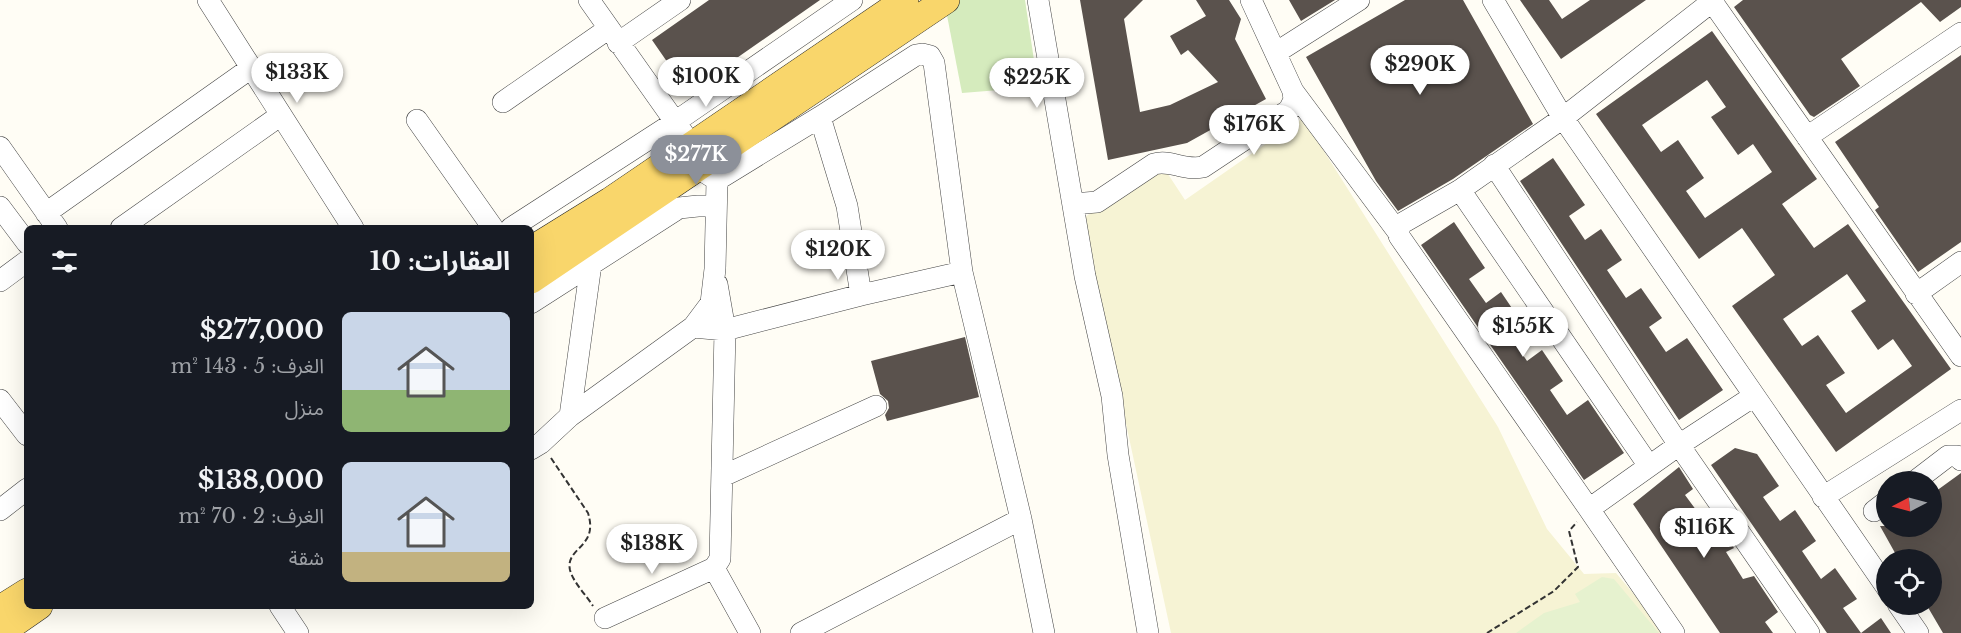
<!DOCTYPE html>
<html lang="ar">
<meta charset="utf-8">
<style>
body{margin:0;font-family:"Libre Baskerville","Noto Sans Arabic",serif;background:#242831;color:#f1f3f6;direction:rtl;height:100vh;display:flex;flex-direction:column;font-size:22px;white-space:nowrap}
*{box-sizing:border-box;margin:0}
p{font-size:20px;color:#9ea1a6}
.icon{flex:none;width:33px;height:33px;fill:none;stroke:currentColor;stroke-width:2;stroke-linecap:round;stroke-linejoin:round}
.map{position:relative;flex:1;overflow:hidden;direction:ltr}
.panel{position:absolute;left:24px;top:225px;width:510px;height:384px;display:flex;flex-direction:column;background:#171b24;border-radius:9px;box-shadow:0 6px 24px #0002;direction:rtl}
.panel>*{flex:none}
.needle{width:39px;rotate:264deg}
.buttons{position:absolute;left:1876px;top:471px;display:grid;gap:12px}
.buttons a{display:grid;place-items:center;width:66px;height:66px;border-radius:50%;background:#171b24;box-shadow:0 6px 24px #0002;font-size:30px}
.price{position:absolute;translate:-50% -51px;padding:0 14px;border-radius:21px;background:#fff;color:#222;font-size:20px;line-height:39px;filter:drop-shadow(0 2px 3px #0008)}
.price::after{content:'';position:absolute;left:50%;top:36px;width:18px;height:14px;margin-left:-9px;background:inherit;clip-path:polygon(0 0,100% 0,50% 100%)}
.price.on{background:#8c9099;color:#fff}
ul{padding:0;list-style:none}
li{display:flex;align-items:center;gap:18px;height:150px;padding:0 24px}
li span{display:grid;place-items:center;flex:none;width:168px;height:120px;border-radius:9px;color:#555}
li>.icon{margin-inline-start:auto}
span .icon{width:72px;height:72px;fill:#fffc;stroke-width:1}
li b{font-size:26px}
h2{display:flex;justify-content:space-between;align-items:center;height:72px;padding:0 24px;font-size:26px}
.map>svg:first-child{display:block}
</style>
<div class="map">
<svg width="1961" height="633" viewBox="0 0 1961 633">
<rect width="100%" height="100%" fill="#fffdf5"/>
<!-- farmland -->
<path fill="#f6f3d4" d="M1303,118L1498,427L1547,529L1584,574L1616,573L1667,633H1171L1082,219L1162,165L1185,200Z"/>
<!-- green -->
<path fill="#d5ebbd" d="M953,0H1025L1038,87L962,93L945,5Z"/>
<!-- pitch -->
<path fill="#e6f2cf" d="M1602,577L1614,579L1659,633H1516L1544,613L1580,602L1575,594Z"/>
<!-- building -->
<path fill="#5a524d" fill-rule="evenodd" d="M709,0H820L688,92L652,40Z
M1080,0H1143L1124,19L1140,112L1170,105L1218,82L1188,50L1181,55L1170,36L1206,16L1196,0H1229L1241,19L1235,39L1266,99L1187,143L1108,160Z
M1289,0H1335L1301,21Z
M1405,0H1463L1533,124L1453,179L1398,211L1376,181L1306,57Z
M1520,0H1549L1562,19L1590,0H1646L1561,59Z
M1743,0H1961V7L1940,22L1921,2L1841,59L1860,86L1814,117L1810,115L1734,7Z
M1712,31L1817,179L1782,204L1814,248L1848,224L1951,369L1836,452L1732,306L1775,275L1742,228L1699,259L1596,114ZM1707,80L1726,107L1711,117L1738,155L1753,144L1772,172L1705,218L1686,191L1704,178L1678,140L1661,152L1642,125ZM1847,274L1866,301L1851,311L1878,350L1893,339L1912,366L1846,413L1826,385L1845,373L1818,335L1802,346L1783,319Z
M1961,55V242L1918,272L1875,210L1879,207L1835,142Z
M1553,158L1585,205L1569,216L1585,240L1601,229L1622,260L1607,270L1626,298L1641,288L1662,318L1649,327L1666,352L1687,338L1723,390L1679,420L1520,181Z
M1454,222L1485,268L1469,279L1486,303L1501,292L1522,323L1508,333L1527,361L1542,350L1563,381L1550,390L1567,415L1588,400L1624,453L1584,480L1421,245Z
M965,337L979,397L887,421L885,415L889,408L888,401L880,394L871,361Z
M1735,448L1757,454L1779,486L1763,497L1780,521L1795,510L1816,541L1802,551L1821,579L1835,568L1857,599L1843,608L1861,633L1881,618L1891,633H1827L1711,465Z
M1679,467L1693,489L1685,495L1705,522L1713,518L1734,548L1726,552L1743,579L1754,576L1778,612L1765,622L1773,633H1720L1633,504Z
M1961,473V633H1943L1926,604H1932V560H1899L1880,526H1932V494Z"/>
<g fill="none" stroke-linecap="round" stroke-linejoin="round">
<defs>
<path id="minor" d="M208,0L353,228
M589,0L683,133
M1038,0L1085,276L1112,396L1118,455L1148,633
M1493,0L1563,118L1887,588
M1711,0L1961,356
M1714,0L1563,118L1460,190L1399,225V236L1589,509L1679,445L1754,396
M618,43L680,0
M1277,52L1359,0
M1293,91L1398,232
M503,102L608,29
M820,117L847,206L861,295
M417,120L493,228
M1807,137L1961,33
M0,147L57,228
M1494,165L1679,445L1809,633
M696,167L717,180L820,117L916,55L922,54L930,56L934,63L962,272L1021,519L1044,633
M1460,190L1649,466
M1073,204L1097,202L1154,164C1170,159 1183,171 1203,167L1289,110L1294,100L1293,91L1251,0
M0,207L27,243
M46,213L251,68
M121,228L281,115
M511,228L675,122L852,0
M0,281L27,261
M717,284L725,330L861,295L962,272
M1916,294L1961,262
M531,303L679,208L698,206H716
M0,400L27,435
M570,416L591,264
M531,449L541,443L570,416L693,327
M723,476L876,406
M1914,482L1948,456H1957L1961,460
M1823,497L1961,410
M1589,509L1674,633
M0,510L27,489
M1874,511L1887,501
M714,568L750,633
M1898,604L1918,633
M280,606L298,633
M605,618L714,568L720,559L725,330L693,327L711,303L715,269L717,180L720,165
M801,633L1021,519"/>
<path id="major" d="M531,250L610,201L905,0
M531,280L946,0
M0,609L27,592
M0,633L39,606"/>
</defs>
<!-- minor casing -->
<use href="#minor" stroke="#444" stroke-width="22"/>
<!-- major casing -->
<use href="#major" stroke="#222" stroke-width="28"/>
<!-- path -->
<path stroke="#333" stroke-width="2" stroke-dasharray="6 3" stroke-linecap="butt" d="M551,458L588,513C599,548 565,547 570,570C573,582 586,595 593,606
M1487,633L1554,591L1578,567L1569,531L1577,522"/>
<!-- minor -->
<use href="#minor" stroke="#fff" stroke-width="21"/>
<!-- major -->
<use href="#major" stroke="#f9d66b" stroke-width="27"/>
</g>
</svg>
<div class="buttons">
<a><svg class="needle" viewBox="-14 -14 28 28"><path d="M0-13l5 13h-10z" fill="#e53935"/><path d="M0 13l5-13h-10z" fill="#9ea1a6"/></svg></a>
<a><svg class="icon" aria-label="locate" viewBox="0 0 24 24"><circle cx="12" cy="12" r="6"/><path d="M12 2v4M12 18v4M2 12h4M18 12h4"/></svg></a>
</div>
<b class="price" style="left:1420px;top:96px">$290K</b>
<b class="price" style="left:297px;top:104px">$133K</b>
<b class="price" style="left:706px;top:108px">$100K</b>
<b class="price" style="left:1037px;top:109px">$225K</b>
<b class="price" style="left:1254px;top:156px">$176K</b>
<b class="price on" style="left:696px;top:186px">$277K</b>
<b class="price" style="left:838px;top:281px">$120K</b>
<b class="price" style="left:1523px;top:358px">$155K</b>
<b class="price" style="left:1704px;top:559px">$116K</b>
<b class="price" style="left:652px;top:575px">$138K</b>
<section class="panel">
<h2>العقارات: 10<svg class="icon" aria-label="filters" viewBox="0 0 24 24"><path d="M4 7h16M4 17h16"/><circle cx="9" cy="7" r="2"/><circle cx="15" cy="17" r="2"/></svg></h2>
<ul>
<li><span style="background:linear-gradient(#c9d6e8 65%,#8fb573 0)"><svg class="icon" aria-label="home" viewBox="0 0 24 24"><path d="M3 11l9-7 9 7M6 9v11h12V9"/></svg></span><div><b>$277,000</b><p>الغرف: 5 · 143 m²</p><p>منزل</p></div></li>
<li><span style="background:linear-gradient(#c9d6e8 75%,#c2b280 0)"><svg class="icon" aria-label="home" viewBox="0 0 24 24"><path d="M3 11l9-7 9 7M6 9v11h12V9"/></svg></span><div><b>$138,000</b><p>الغرف: 2 · 70 m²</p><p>شقة</p></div></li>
</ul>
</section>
</div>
